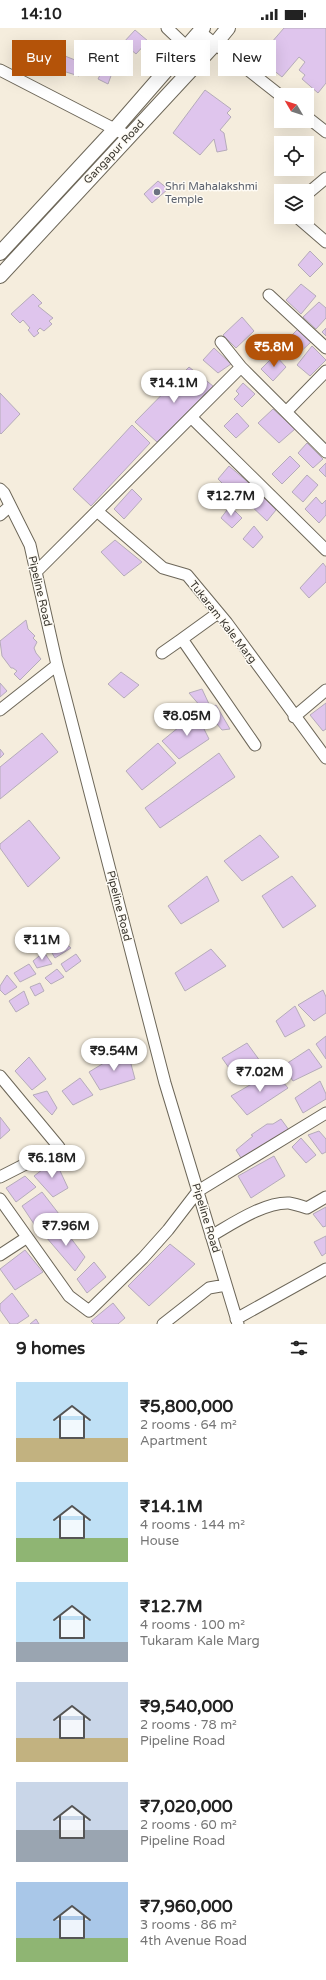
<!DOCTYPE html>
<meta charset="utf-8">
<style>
body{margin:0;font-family:"Varela Round",sans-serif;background:#f6f6f6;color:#222;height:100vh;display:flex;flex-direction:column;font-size:15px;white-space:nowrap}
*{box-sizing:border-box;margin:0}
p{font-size:13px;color:#767676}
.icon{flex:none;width:22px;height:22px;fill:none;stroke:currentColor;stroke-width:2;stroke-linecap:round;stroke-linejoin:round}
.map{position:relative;height:1296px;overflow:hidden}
.side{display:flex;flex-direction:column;background:#fff;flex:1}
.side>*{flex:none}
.hud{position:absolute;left:12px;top:12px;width:302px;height:36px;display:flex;gap:8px}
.needle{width:26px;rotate:309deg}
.buttons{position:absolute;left:274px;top:60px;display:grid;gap:8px}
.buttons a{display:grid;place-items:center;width:40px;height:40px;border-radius:0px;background:#fff;box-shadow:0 4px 16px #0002;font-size:20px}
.price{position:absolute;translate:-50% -34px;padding:0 9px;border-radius:14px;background:#fff;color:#222;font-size:13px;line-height:26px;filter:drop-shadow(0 1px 2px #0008)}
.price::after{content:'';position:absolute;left:50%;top:24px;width:12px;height:9px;margin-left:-6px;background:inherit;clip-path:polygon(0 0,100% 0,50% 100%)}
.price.active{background:#b45309;color:#fff}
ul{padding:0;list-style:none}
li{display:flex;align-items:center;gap:12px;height:100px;padding:0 16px}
li span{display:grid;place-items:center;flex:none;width:112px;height:80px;border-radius:0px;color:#555}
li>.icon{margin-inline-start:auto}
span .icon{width:48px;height:48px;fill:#fffc;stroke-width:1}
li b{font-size:17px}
h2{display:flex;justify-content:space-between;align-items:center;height:48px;padding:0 16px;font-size:17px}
.tag{padding:0 14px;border-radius:0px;background:#fff;box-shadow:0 4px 16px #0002;font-size:14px;line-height:36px}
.tag.active{background:#b45309;color:#fff}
.status{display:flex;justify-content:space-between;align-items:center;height:28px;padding:0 20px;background:#fff;direction:ltr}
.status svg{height:11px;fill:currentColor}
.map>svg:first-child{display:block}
</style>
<div class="status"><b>14:10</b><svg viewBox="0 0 49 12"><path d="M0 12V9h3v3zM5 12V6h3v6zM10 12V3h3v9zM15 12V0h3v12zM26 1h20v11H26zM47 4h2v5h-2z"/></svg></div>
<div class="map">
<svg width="326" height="1296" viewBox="0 0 326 1296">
<rect width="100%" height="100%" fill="#f5eddd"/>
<!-- building -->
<path fill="#dfc5ed" stroke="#b5abba" d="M284,0H326V55L318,65L302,51L305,47L299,42L305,34L299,29L282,49L258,30Z
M135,2L148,13L136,26L123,15Z
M55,24L85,36L79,48L50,39Z
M109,29L116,34L108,56L98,51Z
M205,62L231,81L227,85L231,89L220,102L224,105L227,122L217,124L214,111L200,127L173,105Z
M158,153L168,161L152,175L144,166Z
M310,223L323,236L310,249L298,237Z
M301,256L316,268L301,286L286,272Z
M33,266L42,275L38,278L53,290L49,293L52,296L44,303L40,300L37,303L39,305L34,309L28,302L30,300L23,292L20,295L11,286Z
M319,274L326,280V290L316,301L303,289Z
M242,289L254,303L236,320L223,307Z
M326,300V308L322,304Z
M298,301L311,314L295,329L281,318Z
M312,318L326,332L310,348L297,337Z
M214,320L231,336L218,345L203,332Z
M275,327L286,339L273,353L261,341Z
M189,339L213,358L157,414L135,394Z
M243,355L255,366L242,379L234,371L239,366L236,363Z
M0,365L20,386L1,406L0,405Z
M273,381L295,401L279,415L258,395Z
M237,385L249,398L236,410L224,398Z
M132,397L150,415L91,478L73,461Z
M307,415L323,431L313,440L298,425Z
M290,428L300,438L282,456L272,446Z
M326,435V449L319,442Z
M229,438L249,455L237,470L218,451Z
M307,447L318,457L303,474L292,464Z
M132,461L142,471L124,491L114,481Z
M258,464L276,482L267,493L247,474Z
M316,469L322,476L326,472V487L319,495L305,481Z
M230,478L242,490L232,500L221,490Z
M254,498L263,509L253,520L243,511Z
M115,512L142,534L124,548L101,524Z
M323,535L326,539V554L309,570L300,560Z
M26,592L28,601L35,608L33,610L37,614L34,620L36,625L41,631L20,652L14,646L17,643L13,640H11L2,628L0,613Z
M121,644L139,657L124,670L108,656Z
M0,655L7,663L0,669Z
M202,661L209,676L201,679L189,665Z
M326,675V701L323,703L310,687Z
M216,677L230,701L222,702L206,683Z
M196,685L209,711L179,731L162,713Z
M42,705L58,724L0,771V739Z
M158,715L176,735L142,762L126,743Z
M0,721L4,726L0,730Z
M219,725L235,749L160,800L145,780Z
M29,792L60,830L28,859L0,820V816Z
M260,807L279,829L242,853L224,833Z
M207,848L219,873L181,896L168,878Z
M292,848L316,878L283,900L262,868Z
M61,911L71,920L55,930L49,920Z
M211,921L226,938L185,963L175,945Z
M44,924L52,936L37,940L33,933Z
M76,926L81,933L66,944L61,936Z
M29,936L36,946L20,954L14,945Z
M57,941L64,949L51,956L45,950Z
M7,947L17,959L5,967L0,962V958Z
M40,955L44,963L35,968L30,959Z
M323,962L326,969V985L314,993L298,977Z
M24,963L29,976L16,984L9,973Z
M295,978L305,998L285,1009L276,993Z
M326,1008V1031L316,1016Z
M247,1015L260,1033L236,1050L222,1030Z
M127,1021L135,1051L100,1062L89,1044Z
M309,1021L322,1039L293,1053L283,1038Z
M29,1029L46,1051L32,1062L15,1043Z
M274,1043L288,1060L247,1087L231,1068Z
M80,1050L93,1067L73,1077L62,1063Z
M320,1053L326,1066V1071L303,1085L295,1070Z
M47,1063L57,1080L52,1087L33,1067Z
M0,1089L10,1102L0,1111Z
M281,1091L289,1102L284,1106V1104L243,1133L236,1122L253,1108L251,1107L267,1096H273Z
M319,1103L326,1111V1124L322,1126L308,1107Z
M301,1110L316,1127L306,1135L292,1119Z
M274,1128L285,1148L251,1170L238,1148Z
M55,1132L68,1160L53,1169L34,1148Z
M25,1148L36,1159L16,1174L6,1160Z
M42,1164L59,1186L38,1202L22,1178Z
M326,1179V1198L323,1199L313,1186Z
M61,1197L85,1229L75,1243L46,1209Z
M326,1208V1225L322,1228L314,1214Z
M170,1216L195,1236L149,1278L128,1258Z
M25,1222L43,1244L15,1262L0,1241Z
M94,1234L106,1249L87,1265L77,1251Z
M12,1265L29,1288L17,1296H10L0,1282V1276Z
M113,1275L125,1290L118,1296H94L91,1293Z
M36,1291L39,1296H30Z"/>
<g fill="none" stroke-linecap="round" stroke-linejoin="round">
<defs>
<path id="minor" d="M167,0L187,19
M200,4L281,68
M0,42L128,108
M307,89L326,104
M307,166L326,150
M297,189L326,214
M269,267L326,320
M221,314L241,339L326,424
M286,384L326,343
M191,389L326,522
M0,461L4,465L30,517L57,637L165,1055L238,1296
M97,483L163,540L187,547L227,595L326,730
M0,487L10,478
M36,544L241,339
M218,585L182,611L255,717
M162,625L182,611
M0,682L57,637
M294,689L326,662
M0,1048L59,1119L0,1149
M0,1171L69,1268L89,1283L143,1230L168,1202L198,1163L326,1085
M211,1208C232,1196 264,1174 289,1175C295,1176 301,1178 307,1180L326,1169
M0,1227L26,1210
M236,1291L326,1241
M163,1296L209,1260L226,1257"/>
<path id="major" d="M0,225L115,101L203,0
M0,248L215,16L228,0"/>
</defs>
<!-- minor casing -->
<use href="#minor" stroke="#6d6759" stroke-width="13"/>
<!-- major casing -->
<use href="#major" stroke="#6d6759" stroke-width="16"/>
<!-- minor -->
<use href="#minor" stroke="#fff" stroke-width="11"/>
<!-- major -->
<use href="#major" stroke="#fff" stroke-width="14"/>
</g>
<!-- markers -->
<circle fill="#6b7280" stroke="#fefbf4" stroke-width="1.5" cx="157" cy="164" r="4"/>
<g text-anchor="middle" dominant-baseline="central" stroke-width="3" stroke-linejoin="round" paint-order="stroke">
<!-- street labels -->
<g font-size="11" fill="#39362f" stroke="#fefbf4">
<text transform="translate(114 124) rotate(-47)">Gangapur Road</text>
<text transform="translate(40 563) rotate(77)">Pipeline Road</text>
<text transform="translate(223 594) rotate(52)">Tukaram Kale Marg</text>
<text transform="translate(119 878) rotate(76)">Pipeline Road</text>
<text transform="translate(206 1190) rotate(73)">Pipeline Road</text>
</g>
<!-- worship labels -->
<g font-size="11" fill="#5b616d" stroke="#fefbf4" text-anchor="start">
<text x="165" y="158">Shri Mahalakshmi<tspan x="165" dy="13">Temple</tspan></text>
</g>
</g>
</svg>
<div class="buttons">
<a><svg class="needle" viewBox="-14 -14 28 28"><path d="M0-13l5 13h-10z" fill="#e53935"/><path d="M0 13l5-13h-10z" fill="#767676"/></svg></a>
<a><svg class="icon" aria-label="locate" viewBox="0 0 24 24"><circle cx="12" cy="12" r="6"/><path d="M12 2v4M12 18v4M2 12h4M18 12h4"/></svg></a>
<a><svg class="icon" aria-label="layers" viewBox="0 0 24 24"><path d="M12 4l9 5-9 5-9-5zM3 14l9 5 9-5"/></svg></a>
</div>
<b class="price active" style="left:274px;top:340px">₹5.8M</b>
<b class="price" style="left:174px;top:376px">₹14.1M</b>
<b class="price" style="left:231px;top:489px">₹12.7M</b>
<b class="price" style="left:187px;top:709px">₹8.05M</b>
<b class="price" style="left:42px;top:933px">₹11M</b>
<b class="price" style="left:114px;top:1044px">₹9.54M</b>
<b class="price" style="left:260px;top:1065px">₹7.02M</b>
<b class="price" style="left:52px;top:1151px">₹6.18M</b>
<b class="price" style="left:66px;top:1219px">₹7.96M</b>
<div class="hud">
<a class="tag active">Buy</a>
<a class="tag">Rent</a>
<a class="tag">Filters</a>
<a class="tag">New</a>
</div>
</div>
<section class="side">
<h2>9 homes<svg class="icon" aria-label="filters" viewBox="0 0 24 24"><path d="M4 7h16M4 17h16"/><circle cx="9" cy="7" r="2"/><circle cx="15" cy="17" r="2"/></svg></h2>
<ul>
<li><span style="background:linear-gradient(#bfe0f5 70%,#c2b280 0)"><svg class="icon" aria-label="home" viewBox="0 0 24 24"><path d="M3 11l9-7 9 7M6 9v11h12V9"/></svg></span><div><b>₹5,800,000</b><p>2 rooms · 64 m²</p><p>Apartment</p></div></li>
<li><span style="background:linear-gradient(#bfe0f5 70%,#8fb573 0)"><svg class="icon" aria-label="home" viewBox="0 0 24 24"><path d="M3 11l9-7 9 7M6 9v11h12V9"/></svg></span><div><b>₹14.1M</b><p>4 rooms · 144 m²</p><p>House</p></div></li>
<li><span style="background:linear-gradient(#bfe0f5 75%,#9aa5b1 0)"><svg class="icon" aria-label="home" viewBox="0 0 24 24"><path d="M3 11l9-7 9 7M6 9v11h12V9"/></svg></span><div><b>₹12.7M</b><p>4 rooms · 100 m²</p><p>Tukaram Kale Marg</p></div></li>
<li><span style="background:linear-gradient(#c9d6e8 70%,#c2b280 0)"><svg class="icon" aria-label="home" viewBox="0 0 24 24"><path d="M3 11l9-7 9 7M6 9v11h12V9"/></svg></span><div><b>₹9,540,000</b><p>2 rooms · 78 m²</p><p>Pipeline Road</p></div></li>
<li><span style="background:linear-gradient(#c9d6e8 60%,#9aa5b1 0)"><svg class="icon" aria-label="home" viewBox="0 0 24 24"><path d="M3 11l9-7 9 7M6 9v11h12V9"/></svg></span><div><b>₹7,020,000</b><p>2 rooms · 60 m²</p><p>Pipeline Road</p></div></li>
<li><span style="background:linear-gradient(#a9c7e8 70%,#8fb573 0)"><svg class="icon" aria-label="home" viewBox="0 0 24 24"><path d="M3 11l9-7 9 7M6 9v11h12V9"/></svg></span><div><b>₹7,960,000</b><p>3 rooms · 86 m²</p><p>4th Avenue Road</p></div></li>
</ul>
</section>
